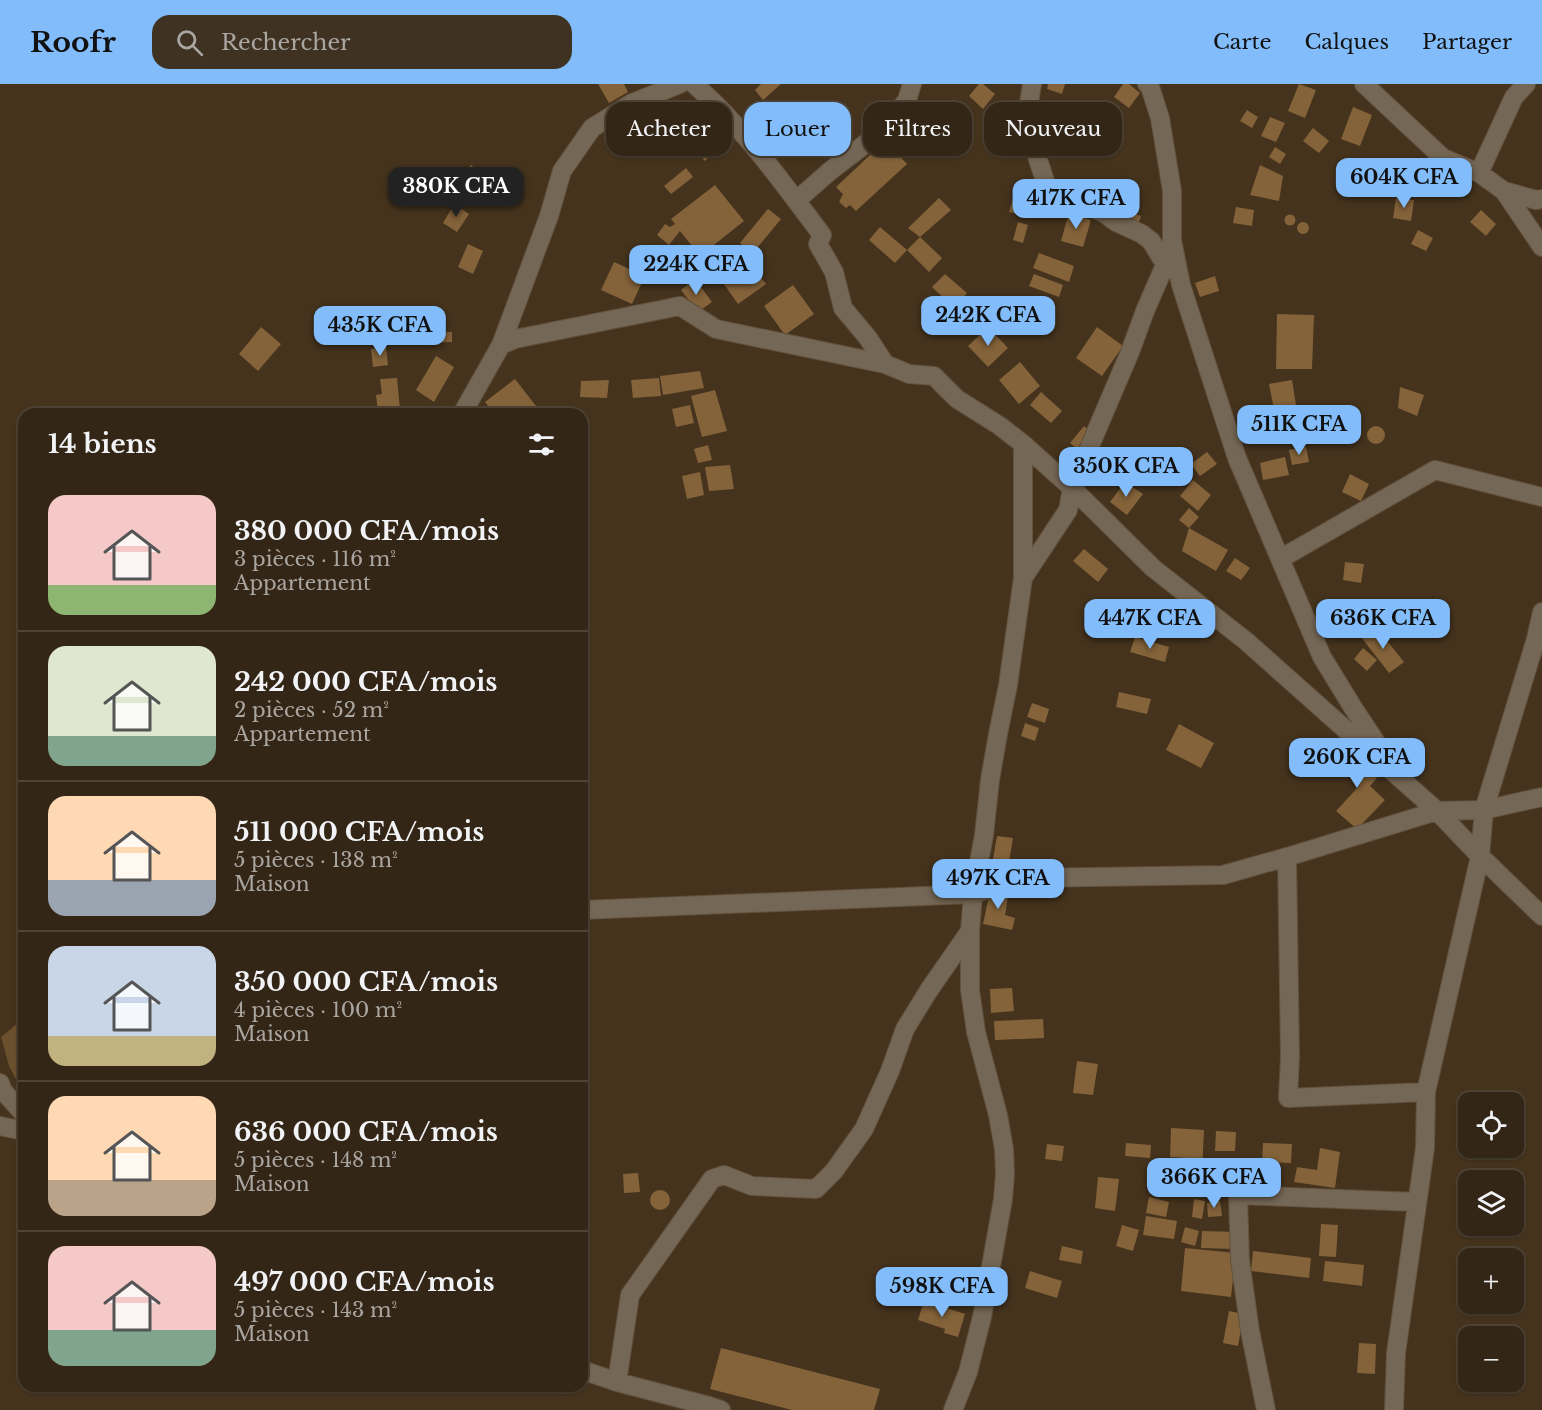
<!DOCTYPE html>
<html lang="fr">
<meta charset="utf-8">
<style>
body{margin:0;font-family:"Libre Baskerville",serif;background:#3f3223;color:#f1f3f6;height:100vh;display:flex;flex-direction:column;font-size:22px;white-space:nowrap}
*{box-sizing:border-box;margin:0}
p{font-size:20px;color:#a9a5a1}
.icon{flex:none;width:33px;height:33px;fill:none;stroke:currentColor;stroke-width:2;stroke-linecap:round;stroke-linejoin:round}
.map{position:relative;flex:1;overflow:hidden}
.drawer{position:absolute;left:18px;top:324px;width:570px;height:984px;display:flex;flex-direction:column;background:#342616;border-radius:18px;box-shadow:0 2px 4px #0004,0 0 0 2px #4e4335}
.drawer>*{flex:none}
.guide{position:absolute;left:606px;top:18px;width:570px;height:54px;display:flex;gap:12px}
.fabs{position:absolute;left:1458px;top:1008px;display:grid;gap:12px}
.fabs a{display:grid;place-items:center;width:66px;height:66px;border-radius:12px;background:#342616;box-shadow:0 2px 4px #0004,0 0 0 2px #4e4335;font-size:30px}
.price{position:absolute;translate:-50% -51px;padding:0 14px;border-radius:12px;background:#82bcfa;color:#111;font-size:20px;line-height:39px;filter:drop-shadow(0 2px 3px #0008)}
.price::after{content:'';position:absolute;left:50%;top:36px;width:18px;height:14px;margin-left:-9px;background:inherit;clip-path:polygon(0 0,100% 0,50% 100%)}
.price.active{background:#222;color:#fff}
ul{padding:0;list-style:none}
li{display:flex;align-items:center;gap:18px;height:150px;padding:0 30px}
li+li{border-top:2px solid #4e4335}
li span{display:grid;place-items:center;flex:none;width:168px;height:120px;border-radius:18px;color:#555}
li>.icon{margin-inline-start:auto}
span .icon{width:72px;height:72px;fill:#fffc;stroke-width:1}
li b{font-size:26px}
h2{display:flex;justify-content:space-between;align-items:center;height:72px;padding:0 30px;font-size:26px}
.tag{padding:0 21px;border-radius:18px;background:#342616;box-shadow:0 2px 4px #0004,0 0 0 2px #4e4335;font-size:21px;line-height:54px}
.tag.active{background:#82bcfa;color:#111}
header{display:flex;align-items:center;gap:36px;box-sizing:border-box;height:84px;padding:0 30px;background:#82bcfa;color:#111}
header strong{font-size:28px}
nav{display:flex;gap:33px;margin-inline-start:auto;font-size:21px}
.search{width:420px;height:54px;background:#3f3223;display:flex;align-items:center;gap:15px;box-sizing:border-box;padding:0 21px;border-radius:18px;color:#a9a5a1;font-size:22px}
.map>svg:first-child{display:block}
</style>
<header>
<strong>Roofr</strong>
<div class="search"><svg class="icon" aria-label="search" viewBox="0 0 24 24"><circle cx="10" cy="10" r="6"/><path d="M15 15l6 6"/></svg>Rechercher</div>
<nav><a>Carte</a><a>Calques</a><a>Partager</a></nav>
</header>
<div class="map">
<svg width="1542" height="1326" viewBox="0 0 1542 1326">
<rect width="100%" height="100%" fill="#45331d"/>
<!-- green -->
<path fill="#6c502e" d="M24,934V1010L9,982L1,953Z"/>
<!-- building -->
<path fill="#84633a" d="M598,0H624L628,8L609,19Z
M761,0H781L763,16L755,6Z
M979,0H983L995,10L983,25L969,12Z
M1048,0H1065L1062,10L1047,5Z
M1123,0H1129L1140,9L1129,24L1114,13Z
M1299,0L1316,6L1305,34L1288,27Z
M1353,23L1372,31L1360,62L1341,55Z
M789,25L796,35L783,44L776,34Z
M1247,26L1258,33L1252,44L1240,37Z
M1107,31L1118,39L1106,54L1095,45Z
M1270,33L1285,39L1276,58L1261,52Z
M1052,36L1061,49L1048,59L1038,47Z
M697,43L717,65L705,77L684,55Z
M1313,44L1329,57L1319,69L1303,57Z
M831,46L844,59L831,71L818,58Z
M885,57L907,80L856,127L850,121L846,124L839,118L843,110L836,103Z
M1275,63L1286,70L1280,80L1269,73Z
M471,81L483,92L472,105L460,94Z
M1260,81L1283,92L1279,117L1250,111Z
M686,84L693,93L671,110L664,102Z
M1404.5 93a5.5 5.5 0 1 1 11 0a5.5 5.5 0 1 1-11 0Z
M1423 99a7 7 0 1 1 14 0a7 7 0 1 1-14 0Z
M1018,98L1037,104L1028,133L1009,128Z
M715,101L744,137L700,172L680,147L669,161L657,151L665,140L670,143L675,140L671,135Z
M939,114L951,126L920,153L908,144Z
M1396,114L1414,116L1411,137L1393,134Z
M454,120L469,130L457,148L443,139Z
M1236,123L1254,126L1252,142L1233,139Z
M768,125L781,135L752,170L740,159Z
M1126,126L1141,132L1137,143L1122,137Z
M1481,126L1496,140L1486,152L1470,138Z
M1069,129L1091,136L1083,163L1061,157Z
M1284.5 136a5.5 5.5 0 1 1 11 0a5.5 5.5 0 1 1-11 0Z
M1297 144a6 6 0 1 1 12 0a6 6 0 1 1-12 0Z
M1018,138L1028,141L1023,159L1013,156Z
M880,143L907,166L895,179L869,156Z
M1418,146L1433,154L1426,167L1411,160Z
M920,153L942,174L929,188L907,166Z
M468,160L483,167L473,190L458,183Z
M740,167L766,200L738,220L714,186Z
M1039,169L1074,182L1069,198L1033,184Z
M614,178L645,192L632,220L601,206Z
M945,190L967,209L954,224L932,203Z
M1034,190L1063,201L1059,213L1029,202Z
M1215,192L1219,207L1200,213L1195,199Z
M695,195L712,218L698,228L681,206Z
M793,201L814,230L785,251L764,222Z
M1277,230L1314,231L1312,285H1276Z
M437,232L439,242L424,245L421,234Z
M261,243L281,260L258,287L239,270Z
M988,243L1008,264L988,283L968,262Z
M1097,243L1123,262L1102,292L1076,274Z
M452,248V258L421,259V249Z
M386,263L388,281L373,283L371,265Z
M436,272L454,283L434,318L416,306Z
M1020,278L1040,302L1019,320L999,296Z
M700,287L704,304L663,311L660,292Z
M397,294L400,326L378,328L376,311L382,310L380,295Z
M659,294L661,312L633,314L631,296Z
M515,295L536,322L526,330H494L485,318Z
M609,296L607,314L580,313L581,297Z
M1292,296L1297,327L1275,330L1269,300Z
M1400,303L1424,311L1417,332L1398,324Z
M715,306L727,347L702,353L691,312Z
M1041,308L1062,327L1051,339L1030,321Z
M690,321L694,339L676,343L672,325Z
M1328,328L1332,357L1311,359L1308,330Z
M1084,342L1093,349L1079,367L1070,359Z
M1367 351a9 9 0 1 1 18 0a9 9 0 1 1-18 0Z
M708,361L712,376L698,379L694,365Z
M1306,363L1309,378L1292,381L1289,366Z
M1207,368L1217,380L1200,392L1191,380Z
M1285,373L1289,391L1263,396L1260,379Z
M730,381L734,405L709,407L705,383Z
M700,388L704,411L687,415L682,392Z
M1350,390L1369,400L1361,417L1342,408Z
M1193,396L1211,411L1198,427L1180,412Z
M1125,398L1143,410L1127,431L1110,418Z
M1189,424L1199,433L1189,444L1228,466L1216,487L1182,467L1189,444L1179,436Z
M1084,465L1108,485L1098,498L1073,477Z
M1235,474L1250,484L1241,496L1226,487Z
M1345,478L1364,480L1361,499L1343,496Z
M1376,543L1404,578L1389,589L1361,553Z
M1135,553L1169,563L1165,578L1130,568Z
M1363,564L1377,576L1367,587L1354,575Z
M1119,608L1151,615L1147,630L1116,623Z
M1032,619L1049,625L1045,639L1027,633Z
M1025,639L1039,644L1035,657L1021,652Z
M1179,640L1214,659L1201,684L1166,666Z
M1339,661L1377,694L1370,702L1385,716L1357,745L1336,727L1360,701L1328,674Z
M997,752L1013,754L1007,790L991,787Z
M991,803L1009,806L1005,831L1015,834L1012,846L983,840Z
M1012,904L1014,927L991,929L990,905Z
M1043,935L1044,954L995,956L994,937Z
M1077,977L1098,980L1093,1011L1073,1009Z
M1171,1044L1204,1046L1202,1088H1187L1188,1074L1170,1073Z
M1216,1047L1236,1048L1235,1067H1215Z
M1126,1059L1151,1061L1150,1074L1125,1072Z
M1263,1059L1292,1060L1291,1079L1262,1078Z
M1047,1060L1064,1062L1062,1077L1045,1075Z
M1320,1064L1340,1068L1335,1104L1294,1098L1297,1083L1317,1086Z
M638,1089L640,1108L624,1109L623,1090Z
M1098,1093L1119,1095L1115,1127L1095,1124Z
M650 1116a10 10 0 1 1 20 0a10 10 0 1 1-20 0Z
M1149,1113L1169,1118L1166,1133L1146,1129Z
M1194,1115L1205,1117L1202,1135L1192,1133Z
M1220,1117L1222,1132L1208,1133L1207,1119Z
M1146,1132L1177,1137L1174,1155L1143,1151Z
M1321,1140L1338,1141L1336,1173L1319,1172Z
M1122,1141L1139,1146L1133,1167L1116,1162Z
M1185,1143L1199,1147L1195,1162L1181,1158Z
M1202,1147L1237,1148L1236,1165L1201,1164Z
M1062,1162L1083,1167L1081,1180L1059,1176Z
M1185,1164L1236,1169L1231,1213L1181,1207Z
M1253,1167L1311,1174L1309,1194L1251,1187Z
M1325,1177L1364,1181L1362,1202L1323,1197Z
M1030,1187L1062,1197L1057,1214L1025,1204Z
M924,1217L965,1230L958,1253L944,1249L945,1245L918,1236Z
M1229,1227L1244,1230L1238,1262L1223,1259Z
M1359,1259L1376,1260L1375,1290L1357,1289Z
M721,1264L880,1305L874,1326H792L710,1305Z"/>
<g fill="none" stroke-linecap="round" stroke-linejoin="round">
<defs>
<path id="minor" d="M694,0C744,44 782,98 822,151L818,160L834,188L843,224L868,254L885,280L909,290L934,292L957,315L1000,342L1023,360L1072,404L1153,484L1246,557L1437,727L1480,772L1542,832
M1032,0L1027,32L1032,57L1046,100L1052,105L1065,112L1104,129L1116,138L1142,150L1151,157L1168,185
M1147,0L1150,3L1160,34L1172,107V156L1181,201L1237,374L1322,573L1352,622L1385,672
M1364,0L1443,74L1479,89L1504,107L1542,163
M1479,89L1514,13L1526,0
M1504,107L1536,116L1542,115
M797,116L830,87L886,44L907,16L912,0
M501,261L515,255L680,222L716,245L885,280
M462,330L501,261L549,132L562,87L592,44L632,19L680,0
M1280,475L1435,386L1542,413
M1023,494L1068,426L1072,404L1130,268L1145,227L1165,181L1171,160
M1287,773L1290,973L1288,1014L1426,1008
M582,826L973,810L1028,794L1223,791L1287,773L1437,727L1484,726L1542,713
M0,999L3,1007L24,1030
M0,1042L24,1047
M582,1286L617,1298L709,1322L721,1326
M617,1298L630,1211L712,1095L724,1091L752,1102L816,1105L834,1087L864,1045L890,987L905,945L929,906L970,847
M953,1326L968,1288L982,1233L1003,1115L1005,1090L1004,1065L998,1031L976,948L970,906V847L973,810L984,751L990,696L998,650L1008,601L1023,494V360
M1266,1326L1250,1247L1240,1176L1238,1111L1416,1118
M1394,1326L1396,1269L1425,1064L1426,1008L1480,772L1484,726L1536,555L1542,528"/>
</defs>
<!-- minor casing -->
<use href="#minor" stroke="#62513d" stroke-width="20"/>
<!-- minor -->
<use href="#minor" stroke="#756755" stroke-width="18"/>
</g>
</svg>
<div class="fabs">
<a><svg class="icon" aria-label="locate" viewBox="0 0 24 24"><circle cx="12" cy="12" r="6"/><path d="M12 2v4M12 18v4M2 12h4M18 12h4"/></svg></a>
<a><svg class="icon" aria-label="layers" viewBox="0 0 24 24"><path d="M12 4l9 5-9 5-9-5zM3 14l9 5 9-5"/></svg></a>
<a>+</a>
<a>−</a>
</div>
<b class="price" style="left:1404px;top:125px">604K CFA</b>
<b class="price active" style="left:456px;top:134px">380K CFA</b>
<b class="price" style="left:1076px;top:146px">417K CFA</b>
<b class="price" style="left:696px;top:212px">224K CFA</b>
<b class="price" style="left:988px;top:263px">242K CFA</b>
<b class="price" style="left:380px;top:273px">435K CFA</b>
<b class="price" style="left:1299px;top:372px">511K CFA</b>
<b class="price" style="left:1126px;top:414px">350K CFA</b>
<b class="price" style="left:1150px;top:566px">447K CFA</b>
<b class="price" style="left:1383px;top:566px">636K CFA</b>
<b class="price" style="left:1357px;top:705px">260K CFA</b>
<b class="price" style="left:998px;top:826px">497K CFA</b>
<b class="price" style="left:1214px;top:1125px">366K CFA</b>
<b class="price" style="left:942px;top:1234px">598K CFA</b>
<div class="guide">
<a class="tag">Acheter</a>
<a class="tag active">Louer</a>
<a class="tag">Filtres</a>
<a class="tag">Nouveau</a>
</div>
<section class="drawer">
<h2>14 biens<svg class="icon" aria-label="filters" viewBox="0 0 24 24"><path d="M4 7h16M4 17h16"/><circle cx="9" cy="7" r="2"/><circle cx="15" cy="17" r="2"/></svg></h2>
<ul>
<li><span style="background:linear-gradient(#f6c9c9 75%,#8fb573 0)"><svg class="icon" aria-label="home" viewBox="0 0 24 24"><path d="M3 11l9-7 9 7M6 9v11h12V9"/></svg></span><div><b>380 000 CFA/mois</b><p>3 pièces · 116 m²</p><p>Appartement</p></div></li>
<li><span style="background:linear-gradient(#dfe7d0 75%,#7fa58c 0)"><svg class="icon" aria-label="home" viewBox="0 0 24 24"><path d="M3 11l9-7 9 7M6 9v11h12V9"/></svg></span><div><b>242 000 CFA/mois</b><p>2 pièces · 52 m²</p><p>Appartement</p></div></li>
<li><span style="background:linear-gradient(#ffd9b3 70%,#9aa5b1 0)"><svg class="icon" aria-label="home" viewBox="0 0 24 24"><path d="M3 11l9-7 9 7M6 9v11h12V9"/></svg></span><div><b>511 000 CFA/mois</b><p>5 pièces · 138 m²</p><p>Maison</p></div></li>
<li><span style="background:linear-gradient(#c9d6e8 75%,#c2b280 0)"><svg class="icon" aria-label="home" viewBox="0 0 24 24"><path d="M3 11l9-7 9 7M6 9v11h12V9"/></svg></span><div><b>350 000 CFA/mois</b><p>4 pièces · 100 m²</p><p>Maison</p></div></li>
<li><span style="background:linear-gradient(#ffd9b3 70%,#b9a48a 0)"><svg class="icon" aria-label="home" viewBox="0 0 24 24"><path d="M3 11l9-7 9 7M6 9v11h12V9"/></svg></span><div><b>636 000 CFA/mois</b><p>5 pièces · 148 m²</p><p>Maison</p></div></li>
<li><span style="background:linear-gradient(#f6c9c9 70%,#7fa58c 0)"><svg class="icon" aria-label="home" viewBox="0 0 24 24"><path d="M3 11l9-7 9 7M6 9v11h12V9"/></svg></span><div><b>497 000 CFA/mois</b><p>5 pièces · 143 m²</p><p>Maison</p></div></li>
</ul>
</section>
</div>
